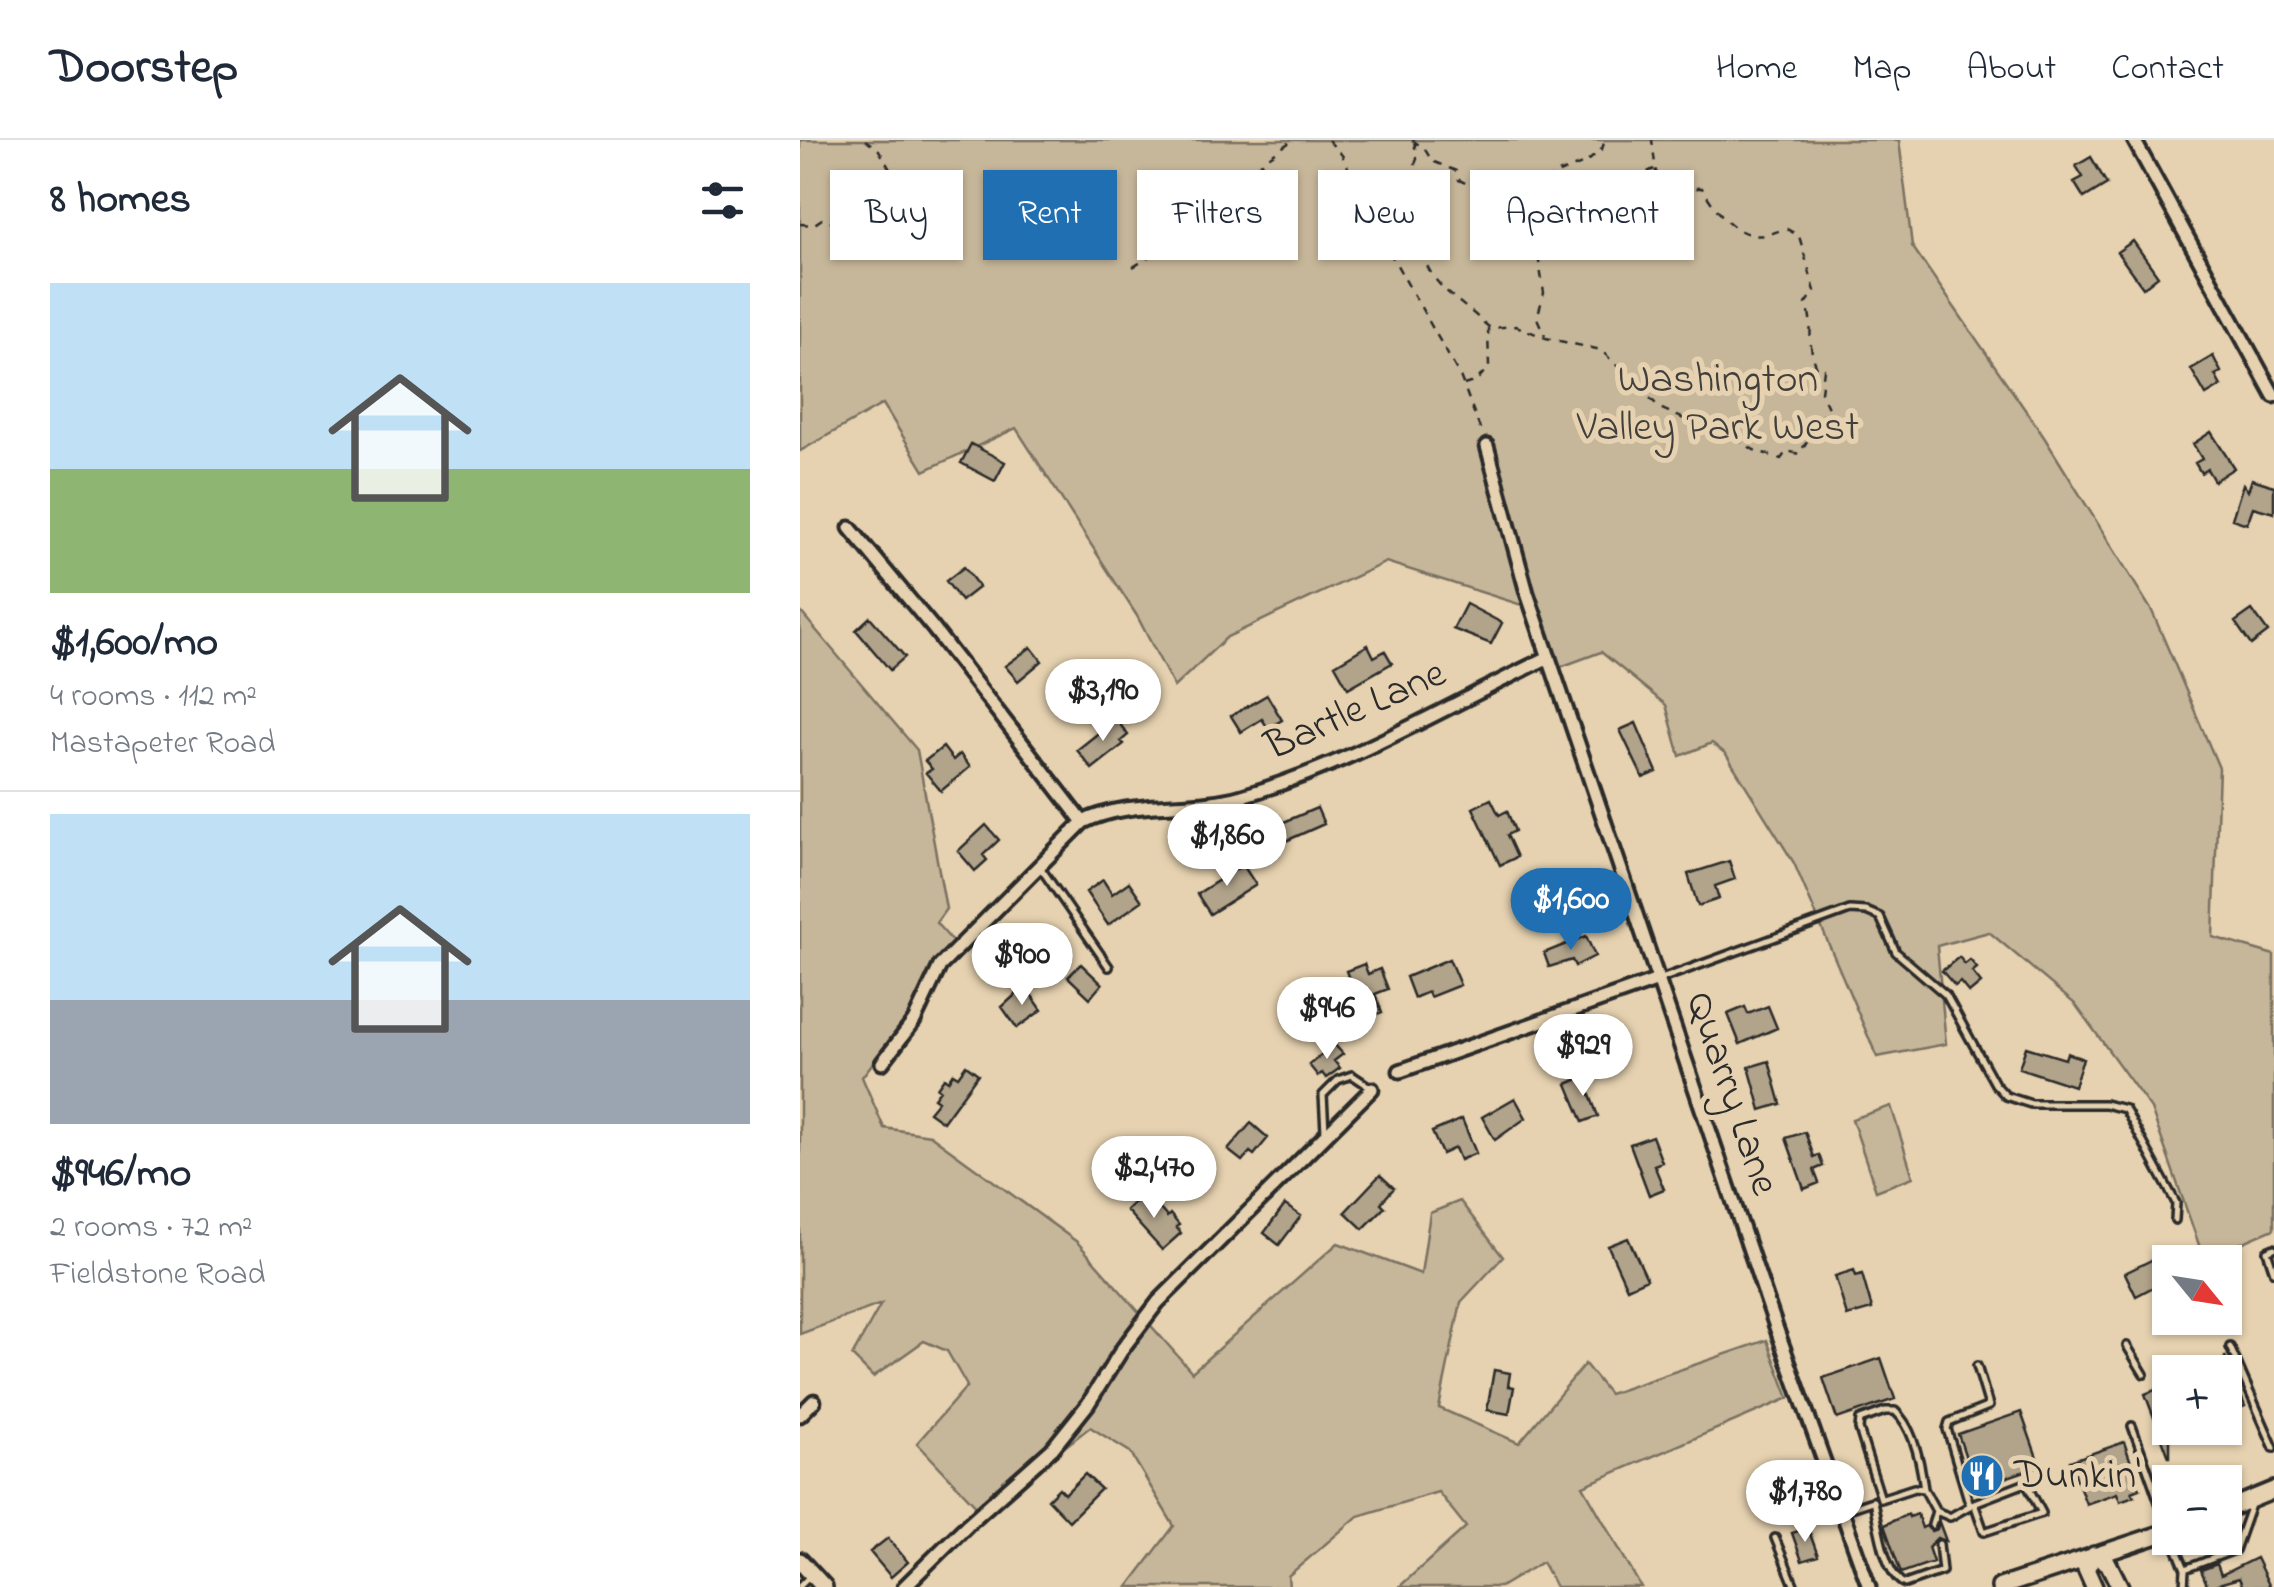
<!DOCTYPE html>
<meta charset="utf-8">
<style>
body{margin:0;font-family:"Indie Flower",sans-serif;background:#f2f2f3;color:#1f2937;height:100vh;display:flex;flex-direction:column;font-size:38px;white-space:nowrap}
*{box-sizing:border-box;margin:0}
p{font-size:32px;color:#747a83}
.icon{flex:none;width:55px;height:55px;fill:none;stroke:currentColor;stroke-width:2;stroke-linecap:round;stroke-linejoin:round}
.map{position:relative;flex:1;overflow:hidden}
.sheet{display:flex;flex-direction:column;background:#fff;width:800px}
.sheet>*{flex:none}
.banner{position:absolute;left:30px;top:30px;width:950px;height:90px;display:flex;gap:20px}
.needle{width:65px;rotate:120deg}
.fabs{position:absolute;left:1352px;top:1105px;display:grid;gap:20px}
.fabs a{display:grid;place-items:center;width:90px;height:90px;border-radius:0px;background:#fff;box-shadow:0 2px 8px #0004;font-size:50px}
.price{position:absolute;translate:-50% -85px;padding:0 22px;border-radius:35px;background:#fff;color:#222;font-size:32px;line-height:65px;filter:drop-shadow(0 2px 5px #0008)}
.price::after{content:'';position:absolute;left:50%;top:60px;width:30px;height:22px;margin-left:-15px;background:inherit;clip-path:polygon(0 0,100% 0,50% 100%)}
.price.selected{background:#1f6fb2;color:#fff}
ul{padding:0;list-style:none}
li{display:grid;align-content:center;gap:20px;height:530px;padding:0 50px}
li+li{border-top:2px solid #e0e1e3}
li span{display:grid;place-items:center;height:310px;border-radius:0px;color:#555}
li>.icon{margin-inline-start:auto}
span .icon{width:180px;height:180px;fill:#fffc;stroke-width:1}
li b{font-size:42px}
h2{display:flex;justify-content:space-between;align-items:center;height:120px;padding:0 50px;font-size:42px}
.tag{padding:0 35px;border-radius:0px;background:#fff;box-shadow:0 2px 8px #0004;font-size:35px;line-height:90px}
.tag.selected{background:#1f6fb2;color:#fff}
header{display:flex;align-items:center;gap:60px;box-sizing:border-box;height:140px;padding:0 50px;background:#fff;border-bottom:2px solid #e0e1e3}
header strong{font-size:48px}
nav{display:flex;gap:55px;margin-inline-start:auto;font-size:35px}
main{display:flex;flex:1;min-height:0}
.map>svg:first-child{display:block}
</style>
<header>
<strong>Doorstep</strong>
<nav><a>Home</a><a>Map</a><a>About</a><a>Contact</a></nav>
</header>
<main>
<section class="sheet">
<h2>8 homes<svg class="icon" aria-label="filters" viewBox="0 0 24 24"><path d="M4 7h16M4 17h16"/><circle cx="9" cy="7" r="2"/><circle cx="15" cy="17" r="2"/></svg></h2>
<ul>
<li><span style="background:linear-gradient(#bfe0f5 60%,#8fb573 0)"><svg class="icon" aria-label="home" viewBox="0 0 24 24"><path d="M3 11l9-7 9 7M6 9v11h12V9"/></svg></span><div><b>$1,600/mo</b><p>4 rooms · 112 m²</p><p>Mastapeter Road</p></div></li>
<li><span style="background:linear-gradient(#bfe0f5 60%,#9aa5b1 0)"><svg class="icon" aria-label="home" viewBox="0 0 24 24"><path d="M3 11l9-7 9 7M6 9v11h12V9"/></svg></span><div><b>$946/mo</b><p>2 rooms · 72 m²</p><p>Fieldstone Road</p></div></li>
</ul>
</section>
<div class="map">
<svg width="1474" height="1447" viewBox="0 0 1474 1447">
<rect width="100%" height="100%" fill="#e6d2b0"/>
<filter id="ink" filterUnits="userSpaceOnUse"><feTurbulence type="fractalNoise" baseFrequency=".01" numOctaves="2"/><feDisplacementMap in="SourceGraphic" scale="20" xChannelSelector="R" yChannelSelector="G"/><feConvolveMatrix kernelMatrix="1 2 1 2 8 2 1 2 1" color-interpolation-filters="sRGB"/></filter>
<g filter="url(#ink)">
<!-- green -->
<path fill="#c7b79a" stroke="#797162" stroke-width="2.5" d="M0,0H1099L1112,106L1244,297L1352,471L1419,628L1413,797L1474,815V1089L1404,1119L1351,969L1275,864L1189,792L1137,806L1146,904L1077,917L994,723L926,614L912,603L880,616L866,565L801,512L744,533L725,466L586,422L427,497L374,547L337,476L216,288L124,331L83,264L0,311Z
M0,471L117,610L146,769L136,783L154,803L114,869L62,937L84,988L130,995L277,1102L392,1232L538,1103L621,1134L630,1073L660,1061L703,1117L661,1162L639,1268L719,1303L785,1224L809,1254L967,1200L989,1258L783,1346L841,1447H756L742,1422L700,1447H599L666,1387L638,1352L558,1376L488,1436L489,1447H328L374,1386L330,1312L290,1287L182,1372L117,1303L167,1246L147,1211L124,1201L73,1237L52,1216L81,1164L0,1194Z
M1091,966L1113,1037L1076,1051L1052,979Z"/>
<!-- building -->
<path fill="#b2a48b" stroke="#2b2b2b" stroke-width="2.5" d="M1291,17L1307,44L1284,58L1274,42L1283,37L1276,26Z
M1333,101L1358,136L1343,148L1317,112Z
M1413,216L1421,232L1415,235L1421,246L1406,255L1391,229Z
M1411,292L1434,328L1414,341L1407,329L1401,333L1395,323L1402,319L1393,304Z
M171,304L205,322L195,341L161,323Z
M1452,339L1474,346V373L1453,367L1447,384L1432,379L1443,344L1448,351Z
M164,427L179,447L161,461L146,441Z
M666,464L702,483L691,504L653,489Z
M1452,470L1468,492L1451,505L1435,482Z
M70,477L105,517L90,530L56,490Z
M568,505L574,517L585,511L592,523L548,548L535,525Z
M231,507L242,521L218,541L205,526Z
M467,555L482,580L468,588L462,579L441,592L431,576Z
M316,579L328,595L321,601L324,604L292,629L277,610Z
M836,583L857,632L843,638L820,590Z
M143,607L153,620L160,614L170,627L141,651L126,633L132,629L125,621Z
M691,659L699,675L707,671L715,691L707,695L717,717L700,725L673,668Z
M517,668L524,684L479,704L472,687Z
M186,685L199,700L183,715L187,720L175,731L158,711Z
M929,721L935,739L915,746L919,759L898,766L888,734Z
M443,725L456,745L410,774L397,754Z
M303,740L312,754L329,742L342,761L308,785L286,752Z
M776,751L783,773L749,782L745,767L760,763L758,757Z
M786,796L795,816L775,826L772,820L749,827L744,813Z
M1159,817L1165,824L1170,820L1177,828L1172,832L1181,843L1169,853L1160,842L1155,846L1142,831Z
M649,819L660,845L630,857L628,852L614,858L606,837Z
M281,824L302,844L290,858L268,837Z
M564,824L568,834L580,829L588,849L575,854L582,872L565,879L546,831Z
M225,846L242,870L217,888L202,867Z
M968,866L977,888L940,904L928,874L945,867L948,874Z
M534,904L543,914L534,921L540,928L526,938L522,933L518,936L509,925Z
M1226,907L1265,919L1267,913L1283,919L1274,946L1219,928Z
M969,921L981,964L961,970L949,927Z
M166,925L178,934L143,982L129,972L138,961L134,958L140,950L137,948L144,938L148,941L153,933L158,936Z
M783,937L798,976L783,982L767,944Z
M715,958L726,978L695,1000L682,977Z
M662,979L676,1013L660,1020L655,1008L642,1014L632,992Z
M451,983L468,998L454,1015L450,1012L442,1021L428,1010Z
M1005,992L1014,1017L1019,1015L1023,1026L1014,1030L1019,1043L1004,1049L986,998Z
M852,996L862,1022L854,1025L864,1049L849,1055L830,1004Z
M580,1035L594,1048L581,1063L585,1067L563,1089L545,1072Z
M345,1052L367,1077L370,1074L379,1085L376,1087L381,1093L362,1110L326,1070Z
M485,1065L501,1076L479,1105L464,1093Z
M828,1098L847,1139L827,1148L808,1106Z
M1370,1111V1130L1353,1139L1357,1145L1336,1156L1325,1133Z
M1054,1130L1056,1136L1062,1134L1072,1169L1047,1176L1035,1136Z
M1425,1216L1445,1266L1425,1274Z
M1081,1218L1095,1259L1037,1279L1023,1238Z
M694,1230L710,1233L708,1246L714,1247L709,1274L687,1270Z
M1370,1244V1317H1369L1345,1254Z
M1221,1272L1240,1326L1176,1348L1158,1294Z
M1324,1302L1340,1349L1332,1352L1334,1356L1320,1361L1317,1353L1286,1364L1270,1321Z
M285,1334L301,1349L269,1381L248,1359L259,1348L265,1354Z
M1108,1374L1109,1377L1117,1374L1122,1388L1126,1386L1131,1391L1137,1389L1139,1382L1146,1401L1137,1398L1128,1407L1133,1422L1101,1433L1084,1385Z
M1008,1388L1018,1416L1002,1421L992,1393Z
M88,1398L108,1422L91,1437L70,1412Z
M1456,1418L1470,1447H1443L1439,1438L1408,1447L1401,1430L1417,1424L1421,1435Z"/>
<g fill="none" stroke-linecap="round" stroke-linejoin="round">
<defs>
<path id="lane" d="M240,727L309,827
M861,839L1050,770L1066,771L1080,777L1096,812L1146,855L1195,944L1206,956L1231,964H1305L1325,969L1376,1063L1375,1080
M525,991L523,955L538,940L552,935L570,947
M1474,1108L1467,1111L1474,1132
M1327,1206L1344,1234
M1430,1207L1474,1308
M1332,1286L1369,1390
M1226,1343L1242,1373L1184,1392L1174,1363Z
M1083,1358L1114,1348L1124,1349L1136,1371L1150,1377L1173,1364
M1081,1359L1059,1289L1060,1280L1085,1271H1095C1114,1288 1121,1325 1124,1349
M1073,1361C1078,1383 1084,1436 1105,1444L1142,1431L1139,1404
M1170,1366L1147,1289L1149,1282L1189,1266L1177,1226
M1045,1370L1072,1361
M1132,1385L1136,1371
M975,1398L995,1447
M1372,1398L1385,1429L1435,1410L1452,1362
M0,1446L10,1436
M1384,1447L1385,1429"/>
<path id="street" d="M1334,0L1474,256
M687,306L727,453L976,1187L1069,1447
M50,388L133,488L283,682
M82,923L114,881L140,826L283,682C331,658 391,671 442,656C550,625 649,565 749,517
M600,931L858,840
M0,1275L14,1261
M104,1447L168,1384L252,1309L288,1264L323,1208L358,1162L572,949"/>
<path id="secondary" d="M1425,1370L1474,1350
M1294,1415L1308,1423L1320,1447
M0,1421L24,1447
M1200,1447L1370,1391
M1294,1447L1286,1429L1294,1415"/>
</defs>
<!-- lane casing -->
<use href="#lane" stroke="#2b2b2b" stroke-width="12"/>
<!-- street casing -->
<use href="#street" stroke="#2b2b2b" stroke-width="19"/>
<!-- secondary casing -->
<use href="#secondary" stroke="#2b2b2b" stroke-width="22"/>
<!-- path -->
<path stroke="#2b2b2b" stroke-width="2.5" stroke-dasharray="8 8" stroke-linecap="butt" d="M528,0L542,15L590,113L660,236L682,294
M612,0L624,8L632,21L656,31L659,40L702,60L735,49L756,34L787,22L802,9L805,0
M614,1L617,19L594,76C639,102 611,100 631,133C643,153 668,167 684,183L690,188L716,186L746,198L801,210L860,268L897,285L924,291L954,310L981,319L987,311L999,314L1028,268L1021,252L1024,229H1018C1004,203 1016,185 1006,164L1015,151L999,96L987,89C979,90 971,94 965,95C939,99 919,76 902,48C872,48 880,53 856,32L852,0
M729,52C772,83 813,47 854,29
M728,53L744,153L737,178L745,196
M0,84L13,85L22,79C58,89 62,110 104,88L111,76L97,42L79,10L65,0
M582,91L593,77
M333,127L366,107L467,18L493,0
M664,245L676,241L689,227L688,188"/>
<!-- lane -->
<use href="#lane" stroke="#e6d2b0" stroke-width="5"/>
<!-- street -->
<use href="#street" stroke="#e6d2b0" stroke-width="11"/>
<!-- secondary -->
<use href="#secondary" stroke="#e6d2b0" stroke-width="15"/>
</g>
</g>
<!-- icons -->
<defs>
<symbol id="restaurant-disc" viewBox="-11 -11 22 22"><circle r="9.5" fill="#1f6fb2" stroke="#e6d2b0"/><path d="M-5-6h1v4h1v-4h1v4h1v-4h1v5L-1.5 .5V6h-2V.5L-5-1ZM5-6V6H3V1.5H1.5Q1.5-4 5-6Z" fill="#fff"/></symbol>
</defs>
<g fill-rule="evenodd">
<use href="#restaurant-disc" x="1157" y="1311" width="50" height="50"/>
</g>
<g text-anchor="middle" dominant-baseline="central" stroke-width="10" stroke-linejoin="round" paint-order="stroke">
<!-- park labels -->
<g font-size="42" fill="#42403c" stroke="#e6d2b0">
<text x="918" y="240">Washington<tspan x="918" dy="48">Valley Park West</tspan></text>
</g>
<!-- street labels -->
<g font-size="42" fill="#2b2b2b" stroke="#e6d2b0">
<text transform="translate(556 571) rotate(-24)">Bartle Lane</text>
<text transform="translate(931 954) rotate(71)">Quarry Lane</text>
</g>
<!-- poi labels -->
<g font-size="42" fill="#2b2b2b" stroke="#e6d2b0" text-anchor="start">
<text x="1214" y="1336">Dunkin'</text>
</g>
</g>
</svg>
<div class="fabs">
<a><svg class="needle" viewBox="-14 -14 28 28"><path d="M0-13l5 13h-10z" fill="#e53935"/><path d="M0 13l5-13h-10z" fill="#747a83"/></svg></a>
<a>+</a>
<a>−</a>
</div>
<b class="price" style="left:303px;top:604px">$3,190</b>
<b class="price" style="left:427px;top:749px">$1,860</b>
<b class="price selected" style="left:771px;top:813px">$1,600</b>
<b class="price" style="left:222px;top:868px">$900</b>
<b class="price" style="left:527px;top:922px">$946</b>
<b class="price" style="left:783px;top:959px">$929</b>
<b class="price" style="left:354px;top:1081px">$2,470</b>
<b class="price" style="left:1005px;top:1405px">$1,780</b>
<div class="banner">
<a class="tag">Buy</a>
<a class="tag selected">Rent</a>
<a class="tag">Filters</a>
<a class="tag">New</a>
<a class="tag">Apartment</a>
</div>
</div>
</main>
